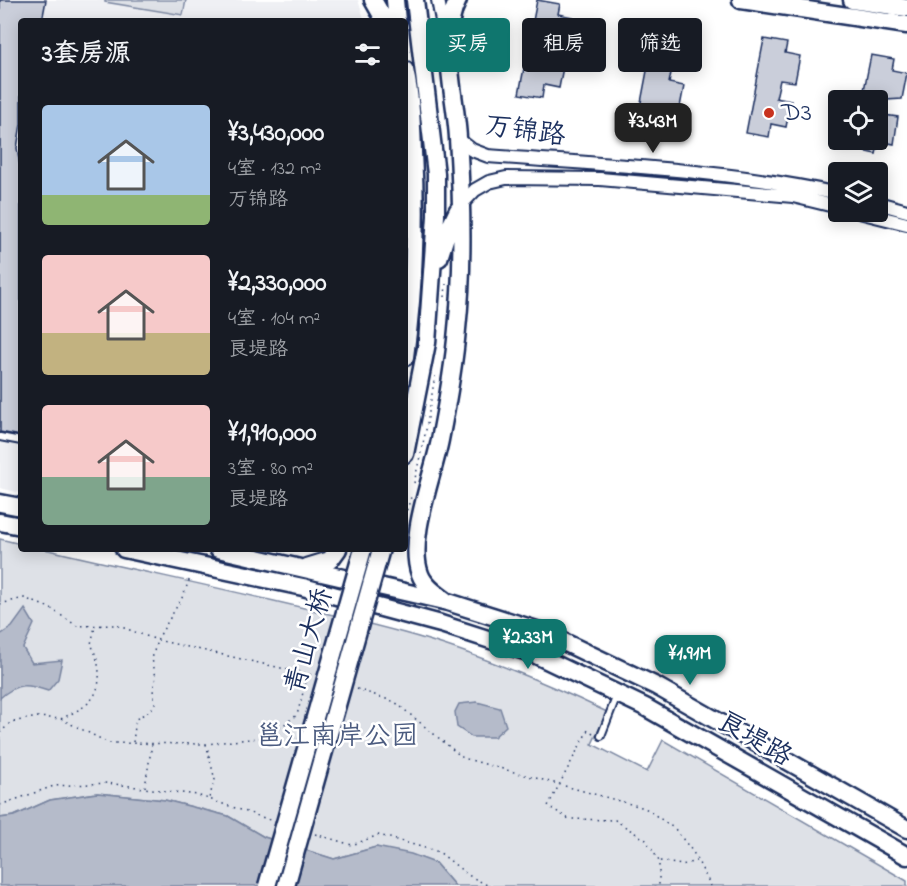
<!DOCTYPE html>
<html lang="zh">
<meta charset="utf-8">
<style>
body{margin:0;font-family:"Indie Flower","LXGW WenKai TC",sans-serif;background:#242831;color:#f1f3f6;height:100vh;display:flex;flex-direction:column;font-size:22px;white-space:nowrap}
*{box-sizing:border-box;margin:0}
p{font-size:20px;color:#9ea1a6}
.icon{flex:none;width:33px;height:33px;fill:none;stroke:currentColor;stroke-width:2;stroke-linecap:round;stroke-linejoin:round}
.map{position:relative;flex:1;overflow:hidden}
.drawer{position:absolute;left:18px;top:18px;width:390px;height:534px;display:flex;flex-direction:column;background:#171b24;border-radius:6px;box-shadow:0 3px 15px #0003}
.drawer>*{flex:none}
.hud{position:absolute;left:426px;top:18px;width:390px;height:54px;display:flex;gap:12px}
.buttons{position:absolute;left:828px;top:90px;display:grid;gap:12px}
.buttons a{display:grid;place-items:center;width:60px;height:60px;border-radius:6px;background:#171b24;box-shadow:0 3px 15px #0003;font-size:30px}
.price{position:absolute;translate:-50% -51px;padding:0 14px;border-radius:12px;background:#0f766e;color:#fff;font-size:20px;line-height:39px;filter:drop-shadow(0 2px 3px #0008)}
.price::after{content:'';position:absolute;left:50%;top:36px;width:18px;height:14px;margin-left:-9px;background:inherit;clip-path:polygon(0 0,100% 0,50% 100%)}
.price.current{background:#222;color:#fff}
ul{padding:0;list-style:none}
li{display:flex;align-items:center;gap:18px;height:150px;padding:0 24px}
li span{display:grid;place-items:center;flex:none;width:168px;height:120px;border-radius:6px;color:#555}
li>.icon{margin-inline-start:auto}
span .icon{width:72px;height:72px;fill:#fffc;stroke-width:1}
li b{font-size:26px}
h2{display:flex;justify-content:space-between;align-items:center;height:72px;padding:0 24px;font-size:26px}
.tag{padding:0 21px;border-radius:6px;background:#171b24;box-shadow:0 3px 15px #0003;font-size:21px;line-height:54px}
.tag.current{background:#0f766e;color:#fff}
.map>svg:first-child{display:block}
</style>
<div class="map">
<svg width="907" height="886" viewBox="0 0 907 886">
<rect width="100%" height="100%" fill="#fff"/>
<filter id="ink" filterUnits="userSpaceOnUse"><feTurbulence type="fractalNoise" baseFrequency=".0167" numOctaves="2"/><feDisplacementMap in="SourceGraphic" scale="12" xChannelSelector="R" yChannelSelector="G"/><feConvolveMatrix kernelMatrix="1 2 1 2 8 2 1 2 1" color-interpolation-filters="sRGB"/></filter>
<g filter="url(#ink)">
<!-- built -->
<path fill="#eff0f4" d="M0,0H358L365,21H21V493L0,488Z"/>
<!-- green -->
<path fill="#dee1e7" stroke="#7c88a2" stroke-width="1.5" d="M105,0H186L183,15L105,2Z
M0,539L21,544V549H44C164,577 285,601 404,633C474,652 542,681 607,712L592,744L647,772L663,740L907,881V886H455L435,863L376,847L334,859L264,837L228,816L165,800L97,793L50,800L14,816L0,818Z"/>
<!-- water -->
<path fill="#b5bbca" stroke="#77839f" stroke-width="1.5" d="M25,609L34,624L23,648L32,663L62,660L58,679L48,691C27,684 18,682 0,698V635L12,627Z
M477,702L500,708L506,726L494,737H472L457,727L455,712L459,704Z
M97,793L165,800L228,816L264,837L334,859L376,847L411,854L435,863L455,886H0V818L14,816L50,800Z"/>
<!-- building -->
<path fill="#caceda" stroke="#1b2f5e" stroke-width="1.5" d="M0,0H46L42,21H21V124L17,148L21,172V436L0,432Z
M537,0L560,4L558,14L573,17L568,43L553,41L551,49L550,59L564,62L559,88L544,85L542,98L519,94Z
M656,24L679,28L677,38L692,41L687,68L672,65L671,73L669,83L684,86L679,112L664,110L662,122L638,118Z
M764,39L787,43L785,53L800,56L795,82L780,80L776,98L791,101L786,127L771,124L769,137L746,133Z
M871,55L894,59L892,70L907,73L902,99L886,100L884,115L898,117L894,144L879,141L876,154L853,149L855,140H878V100H862Z"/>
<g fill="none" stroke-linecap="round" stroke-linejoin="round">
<defs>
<path id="lane" d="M0,437L21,441
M601,736L617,695"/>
<path id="street" d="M438,0L445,37
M458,139L472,150L488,156C603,165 726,169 838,194
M878,203L907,211
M460,206L475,190L489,182L506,178L600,179L793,196L838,207
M859,212L907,224"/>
<path id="secondary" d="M373,0L385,21
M395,0L397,21
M741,0L907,25
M852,0L907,8
M405,70C411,96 412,124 413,152C417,221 414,289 405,357
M439,258L447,233L458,210
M405,454L427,343L436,216V174L415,0
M0,503L21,507
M0,522L21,526
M124,549L303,587L441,624L534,654L645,707L907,856
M218,549L448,602L543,632L656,686L907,829
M307,567L330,560L338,549
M445,600C435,593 424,585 420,574C407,540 433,476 440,440C447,404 454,366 457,329C464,266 462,201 458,138C456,97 438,37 458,0"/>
</defs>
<!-- lane casing -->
<use href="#lane" stroke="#1b2f5e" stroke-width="10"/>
<!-- street casing -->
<use href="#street" stroke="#1b2f5e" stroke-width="16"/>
<!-- secondary casing -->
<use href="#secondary" stroke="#1b2f5e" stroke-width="21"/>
<!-- path -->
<path stroke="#1b2f5e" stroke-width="1.5" stroke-dasharray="1.5 4.5" stroke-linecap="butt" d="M445,297L446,284
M414,483L426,430L435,376
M405,516L411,497
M0,604L24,598L50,608L77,626L116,625L157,640L312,675
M357,689L395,702L463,758L645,808L675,829L693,852L711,886
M61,719C70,714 80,710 87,704C105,689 100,662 91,644L95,627
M0,733L11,722L38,717L61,719L109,743L206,744L267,737L297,715L308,674
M593,733L588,730L548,806L569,819L615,820L646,840L659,861V886
M133,742L136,719L151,710L155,703L153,690L156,677L152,659L157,640L183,596L190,578
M206,744L215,780L209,798
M145,787L152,744
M0,805L54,786L107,783L197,795L273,821
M315,834L352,845L379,835L439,852L468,875L489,886
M660,861L682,865L696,861"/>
<!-- lane -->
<use href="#lane" stroke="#fff" stroke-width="6"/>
<!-- street -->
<use href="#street" stroke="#fff" stroke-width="12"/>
<!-- secondary -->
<use href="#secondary" stroke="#fff" stroke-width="16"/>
<defs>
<path id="secondary-bridge" d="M267,886L363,549
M286,886L381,549"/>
</defs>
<!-- secondary-bridge casing -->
<use href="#secondary-bridge" stroke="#1b2f5e" stroke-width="21" stroke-linecap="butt"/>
<!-- secondary-bridge -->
<use href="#secondary-bridge" stroke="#fff" stroke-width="16"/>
</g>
</g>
<!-- markers -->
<circle fill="#c8321e" stroke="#fff" stroke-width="2" cx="769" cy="113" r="6"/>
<g text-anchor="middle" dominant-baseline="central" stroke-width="5" stroke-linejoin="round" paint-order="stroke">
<!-- poi labels -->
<g font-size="27" fill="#1b2f5e" stroke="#fff" text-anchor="start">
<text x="781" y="113">D3</text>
</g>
<!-- street labels -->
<g font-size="27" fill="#1b2f5e" stroke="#fff">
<text transform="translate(525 132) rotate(8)">万锦路</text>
<text transform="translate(310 641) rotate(-74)">青山大桥</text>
<text transform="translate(754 740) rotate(30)">良堤路</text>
</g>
<!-- park labels -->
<g font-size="27" fill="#4c5c80" stroke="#fff">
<text x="337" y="737">邕江南岸公园</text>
</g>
</g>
</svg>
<div class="buttons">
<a><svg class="icon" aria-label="locate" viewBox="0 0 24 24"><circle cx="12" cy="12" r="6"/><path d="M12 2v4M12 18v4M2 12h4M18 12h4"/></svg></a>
<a><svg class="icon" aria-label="layers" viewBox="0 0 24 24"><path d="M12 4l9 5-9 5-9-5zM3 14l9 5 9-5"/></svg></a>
</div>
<b class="price current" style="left:653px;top:154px">¥3.43M</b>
<b class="price" style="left:528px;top:670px">¥2.33M</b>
<b class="price" style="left:690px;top:686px">¥1.91M</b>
<div class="hud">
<a class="tag current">买房</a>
<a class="tag">租房</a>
<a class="tag">筛选</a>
</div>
<section class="drawer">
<h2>3套房源<svg class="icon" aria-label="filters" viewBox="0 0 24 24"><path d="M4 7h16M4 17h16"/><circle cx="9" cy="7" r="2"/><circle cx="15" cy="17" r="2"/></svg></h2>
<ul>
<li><span style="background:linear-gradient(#a9c7e8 75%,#8fb573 0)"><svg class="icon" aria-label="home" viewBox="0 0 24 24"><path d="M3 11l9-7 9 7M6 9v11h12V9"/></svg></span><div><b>¥3,430,000</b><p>4室 · 132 m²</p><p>万锦路</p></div></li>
<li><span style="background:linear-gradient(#f6c9c9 65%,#c2b280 0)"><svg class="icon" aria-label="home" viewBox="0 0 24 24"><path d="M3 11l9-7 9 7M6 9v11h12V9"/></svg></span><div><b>¥2,330,000</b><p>4室 · 104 m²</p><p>良堤路</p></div></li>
<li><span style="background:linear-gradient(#f6c9c9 60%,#7fa58c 0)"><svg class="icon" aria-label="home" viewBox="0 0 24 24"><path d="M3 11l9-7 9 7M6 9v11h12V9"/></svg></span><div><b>¥1,910,000</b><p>3室 · 80 m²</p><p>良堤路</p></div></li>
</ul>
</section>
</div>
